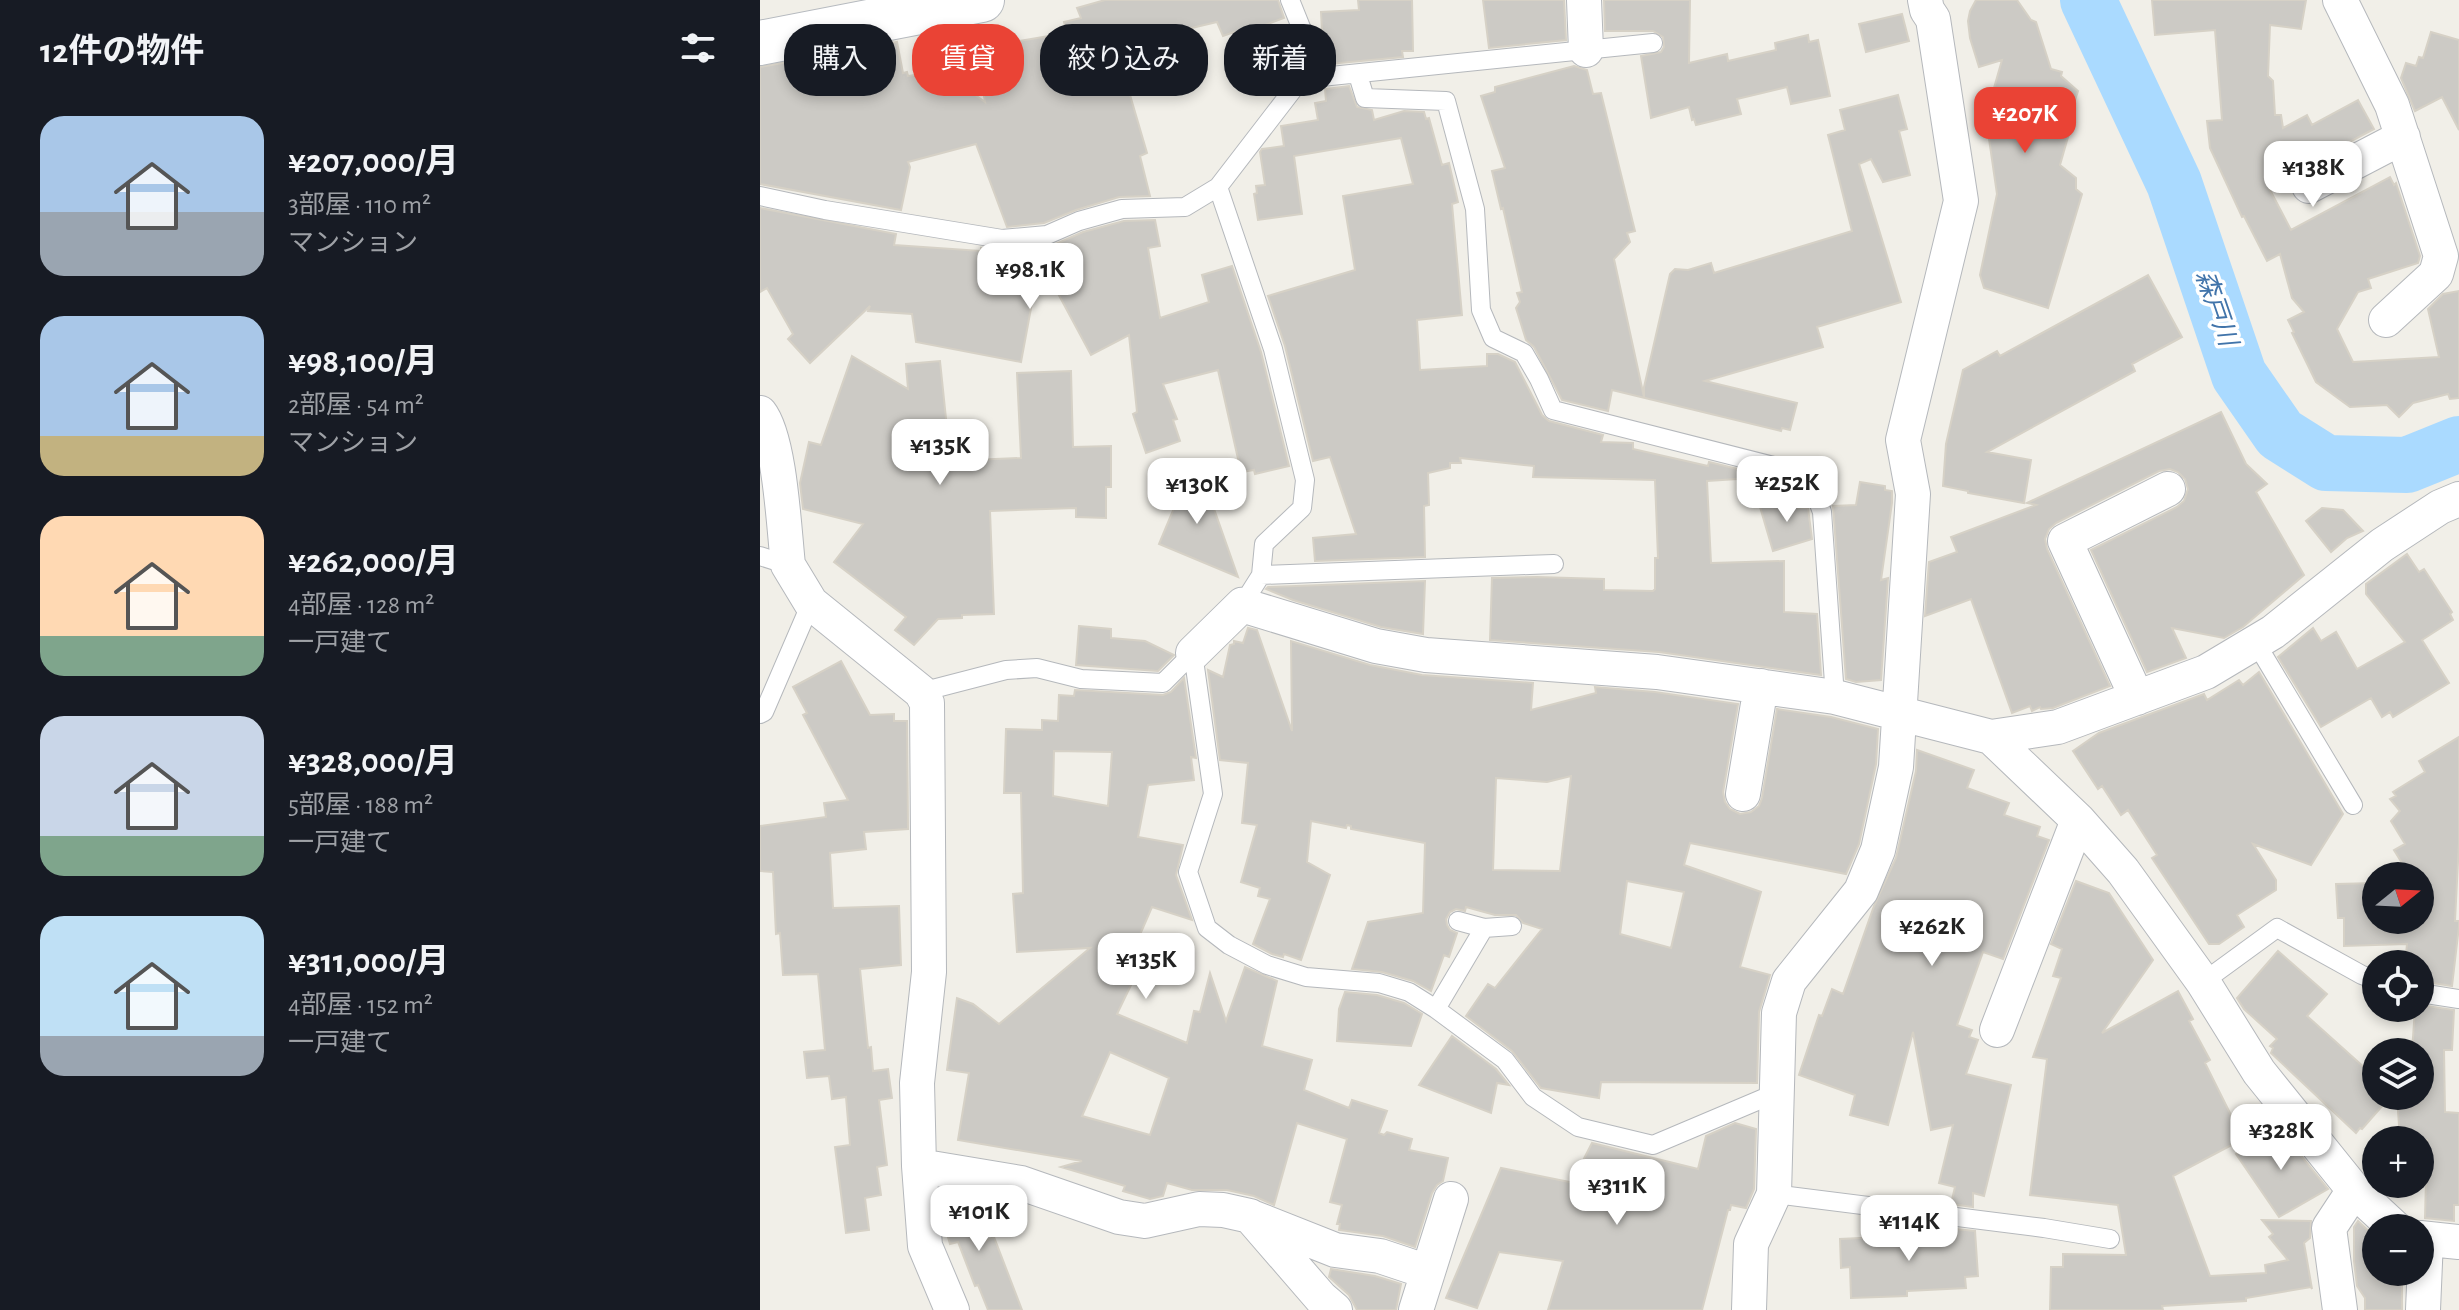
<!DOCTYPE html>
<html lang="ja">
<meta charset="utf-8">
<style>
body{margin:0;font-family:"Alegreya Sans","Noto Sans JP",sans-serif;background:#20242c;color:#f1f3f6;height:100vh;display:flex;flex-direction:column;font-size:30px;white-space:nowrap}
*{box-sizing:border-box;margin:0}
p{font-size:26px;color:#9ea1a6}
.icon{flex:none;width:44px;height:44px;fill:none;stroke:currentColor;stroke-width:2;stroke-linecap:round;stroke-linejoin:round}
.map{position:relative;flex:1;overflow:hidden}
.details{display:flex;flex-direction:column;background:#171b24;width:760px}
.details>*{flex:none}
.guide{position:absolute;left:24px;top:24px;width:760px;height:72px;display:flex;gap:16px}
.needle{width:52px;rotate:72deg}
.fabs{position:absolute;left:1602px;top:862px;display:grid;gap:16px}
.fabs a{display:grid;place-items:center;width:72px;height:72px;border-radius:50%;background:#171b24;box-shadow:0 4px 12px #0003;font-size:40px}
.price{position:absolute;translate:-50% -68px;padding:0 18px;border-radius:16px;background:#fff;color:#222;font-size:26px;line-height:52px;filter:drop-shadow(0 2px 4px #0008)}
.price::after{content:'';position:absolute;left:50%;top:48px;width:24px;height:18px;margin-left:-12px;background:inherit;clip-path:polygon(0 0,100% 0,50% 100%)}
.price.active{background:#ea4335;color:#fff}
ul{padding:0;list-style:none}
li{display:flex;align-items:center;gap:24px;height:200px;padding:0 40px}
li span{display:grid;place-items:center;flex:none;width:224px;height:160px;border-radius:24px;color:#555}
li>.icon{margin-inline-start:auto}
span .icon{width:96px;height:96px;fill:#fffc;stroke-width:1}
li b{font-size:34px}
h2{display:flex;justify-content:space-between;align-items:center;height:96px;padding:0 40px;font-size:34px}
.pill{padding:0 28px;border-radius:32px;background:#171b24;box-shadow:0 4px 12px #0003;font-size:28px;line-height:72px}
.pill.active{background:#ea4335;color:#fff}
main{display:flex;flex:1;min-height:0}
.map>svg:first-child{display:block}
</style>
<main>
<section class="details">
<h2>12件の物件<svg class="icon" aria-label="filters" viewBox="0 0 24 24"><path d="M4 7h16M4 17h16"/><circle cx="9" cy="7" r="2"/><circle cx="15" cy="17" r="2"/></svg></h2>
<ul>
<li><span style="background:linear-gradient(#a9c7e8 60%,#9aa5b1 0)"><svg class="icon" aria-label="home" viewBox="0 0 24 24"><path d="M3 11l9-7 9 7M6 9v11h12V9"/></svg></span><div><b>¥207,000/月</b><p>3部屋 · 110 m²</p><p>マンション</p></div></li>
<li><span style="background:linear-gradient(#a9c7e8 75%,#c2b280 0)"><svg class="icon" aria-label="home" viewBox="0 0 24 24"><path d="M3 11l9-7 9 7M6 9v11h12V9"/></svg></span><div><b>¥98,100/月</b><p>2部屋 · 54 m²</p><p>マンション</p></div></li>
<li><span style="background:linear-gradient(#ffd9b3 75%,#7fa58c 0)"><svg class="icon" aria-label="home" viewBox="0 0 24 24"><path d="M3 11l9-7 9 7M6 9v11h12V9"/></svg></span><div><b>¥262,000/月</b><p>4部屋 · 128 m²</p><p>一戸建て</p></div></li>
<li><span style="background:linear-gradient(#c9d6e8 75%,#7fa58c 0)"><svg class="icon" aria-label="home" viewBox="0 0 24 24"><path d="M3 11l9-7 9 7M6 9v11h12V9"/></svg></span><div><b>¥328,000/月</b><p>5部屋 · 188 m²</p><p>一戸建て</p></div></li>
<li><span style="background:linear-gradient(#bfe0f5 75%,#9aa5b1 0)"><svg class="icon" aria-label="home" viewBox="0 0 24 24"><path d="M3 11l9-7 9 7M6 9v11h12V9"/></svg></span><div><b>¥311,000/月</b><p>4部屋 · 152 m²</p><p>一戸建て</p></div></li>
</ul>
</section>
<div class="map">
<svg width="1699" height="1310" viewBox="0 0 1699 1310">
<rect width="100%" height="100%" fill="#f1efe8"/>
<g fill="none" stroke-linecap="round" stroke-linejoin="round">
<!-- river -->
<path stroke="#aadaff" stroke-width="56" d="M1328,0L1414,183L1479,375L1520,434L1566,463L1647,465L1699,444"/>
</g>
<!-- building -->
<path fill="#cccac5" stroke="#d6d1c6" stroke-width="2" fill-rule="evenodd" d="M345,0H518L524,18L505,25L507,29L477,40L474,32L463,36L457,22L364,44L366,51L358,54L387,153L380,156L390,196L359,197L316,210L284,223L247,227L216,144L148,162L150,167L141,210L0,184V67L137,42L143,73L147,72L148,76L182,71L225,102L216,48L307,33L304,22L321,18L317,8Z
M598,0H652L653,51H642L643,57L569,64L563,50L561,12L599,10Z
M723,0H804L806,40L729,48Z
M844,0H930L929,63L967,54L968,61L1016,50L1015,43L1048,35L1049,42L1058,40L1070,96L1031,104L1027,87L977,99L981,114L936,125L934,119L932,120L929,107L891,118L881,56L901,52L904,47L903,37L893,31H845Z
M1216,0H1257L1271,20L1276,22L1291,69L1302,72L1301,76L1318,91L1310,115L1314,116L1300,165L1316,178V189L1322,194L1288,308L1224,288L1220,275L1237,194L1228,132L1230,102L1242,60L1219,67L1210,38L1208,21L1210,11Z
M1392,0H1546L1541,29L1510,25L1508,76L1513,81L1515,115H1521L1523,128L1547,115L1552,125L1598,100L1614,129L1540,168L1532,176L1509,188L1531,230L1630,177L1634,185L1636,183L1660,256L1658,263L1608,279L1611,288L1598,292L1577,329L1593,362L1679,357L1668,309L1683,294L1699,291V398L1690,399L1688,394L1653,403L1639,417L1627,405L1590,407L1556,382L1532,333L1534,332L1528,320L1544,312L1532,298L1520,254L1507,261L1484,216L1482,217L1450,148L1447,121L1462,120L1455,30L1395,35Z
M1142,14L1149,41L1106,52L1099,24Z
M1671,32L1699,40V130L1682,97L1655,111L1641,78L1646,63L1656,66L1659,57L1663,58Z
M814,66L827,70L833,94L841,93L875,231L867,233L870,242L854,259L884,397V387L910,274L915,269L928,270L951,263L954,273L1092,231L1068,135L1085,130L1080,110L1138,95L1147,129L1139,131L1150,175L1123,182L1111,159L1099,164L1141,302L1057,327L1063,347L945,381L1037,403L1030,430L1022,428L1021,431L852,390L848,411L802,400L774,347L766,340L756,308L760,302L757,293L762,292L743,208L741,209L732,171L745,168L721,96L735,92V87Z
M589,86L597,107L612,110L614,120L644,111L664,112L666,119L669,118L682,165L689,163L698,202L692,204L702,315L657,320L660,370L727,366V354H738L755,362L782,415L789,421L843,435L841,442L873,443V449L948,466L949,462L994,473L993,478L947,481L951,563L1024,561V612L1057,614L1061,675L899,652L730,640L732,578L777,577L844,579V590L893,591L895,589V558H898L895,480L773,477L774,466L700,458L701,463H690V468L668,473L669,505L664,506L665,557L555,561L553,538L596,534L570,457L553,461L525,346L508,296L595,270L583,196L653,184L641,138L534,156L542,214L498,220L494,194L497,193L496,186L505,185L500,152L502,149L524,146L521,126L558,120L555,103L566,101L565,89Z
M0,208L136,234L134,245L221,251V248L243,251L289,247L323,232L364,221L395,220L400,246L388,248L400,318L449,302L442,275L472,266L501,352L529,466L495,474L494,470L481,472L458,370L403,384L417,419L413,420L420,441L386,453L373,414L377,412L369,335L331,355L280,260L261,362L156,342L152,314L108,311L110,306L50,363L28,339L33,334L7,288L0,292Z
M1388,275L1422,337L1372,364L1375,371L1227,452L1271,460L1264,503L1208,493V491L1183,486L1186,444L1203,370L1237,351L1240,356Z
M92,356L148,389L146,364L180,361L187,428L212,460L261,458L257,373L311,371L313,447L351,446V487H346V518L316,517V508L230,511L234,614L202,615V618L178,619L154,645L135,630L146,617L74,562L103,524L43,509L40,483L49,442L61,445Z
M1461,412L1486,464L1507,484L1496,492L1544,575L1483,627L1464,638L1412,628L1426,658L1387,672L1331,550L1417,507L1424,501L1428,489L1425,479L1418,472L1410,469L1399,471L1296,523L1289,529L1285,539L1287,549L1350,686L1293,708L1281,709L1280,707L1272,711L1270,706L1252,713L1211,599L1165,616L1169,562L1197,552L1191,537L1276,505L1267,503Z
M441,472L478,577L399,544L419,496L417,475Z
M1100,482L1125,486V490L1132,491V503L1121,580L1128,578L1121,680L1096,682L1086,679L1073,506L1096,505Z
M1034,497L1038,508H1048L1052,539L1013,551L1000,507Z
M1562,508L1583,510L1603,531L1587,538L1571,552L1546,521Z
M1647,554L1659,572L1664,569L1692,612L1690,614L1693,620L1662,640L1689,683L1633,717L1630,712L1622,717L1611,698L1561,727L1518,657L1553,628L1561,641L1576,632L1597,669L1645,642L1606,594V584Z
M665,581L663,634L621,627L533,600L506,589L508,587Z
M319,626L351,629V638L385,641L414,655L398,671L316,665Z
M488,628L497,630L532,731L531,641L610,665L662,675L773,683L771,710L836,693L835,687L895,692L978,704L963,792L965,802L970,809L980,814L991,812L999,806L1002,798L1017,709L1071,717L1118,729L1116,764L1099,844L1086,874L930,843L924,865L1001,892L980,967L1010,975L999,1012L997,1083L841,1082L839,1098L781,1088L752,1051L706,1016L728,984L735,988L782,929L763,923L756,915H735L706,907L705,911L696,909L690,912L686,919L687,925L690,930L697,933L689,957L684,955L671,991L653,981L622,972L592,969L608,922L663,913L665,843L591,829V826L587,825L586,828L551,821L547,862L570,875L541,960L524,954L523,957L512,954L493,944L510,899L498,896L500,888L481,882L497,825L482,823L488,763L460,760L448,670L463,677L470,645L474,644V641L483,643ZM811,776L800,871L733,870L736,778L787,782ZM867,881L924,892L911,948L860,934Z
M81,661L110,715L134,714V721H147L148,829L104,832L106,849L70,853L73,908L139,906L141,965L100,969L108,1048L111,1047L113,1071L128,1069L132,1098L119,1100L127,1165L117,1167L121,1195L105,1198L109,1230L86,1233L75,1147L90,1145L86,1097L72,1099L69,1076L47,1078L44,1052L65,1050L58,974L23,975L20,933L16,934L13,872L0,871V826L66,817L64,803L88,800L43,715L47,713L33,687Z
M1499,672L1583,814L1551,865L1493,844L1516,880V890L1477,915L1484,927L1459,944H1449L1392,858L1397,855L1368,810L1361,815L1342,786L1338,789L1313,751L1339,733L1444,694L1447,700L1479,680L1483,685Z
M424,678L436,758L431,757L434,780L388,785L378,837L423,845L416,875L432,920L392,907L362,976L373,981L357,1014L427,1043L434,1011L440,1012L450,973L466,1021L485,967L517,981L502,1046L552,1060L544,1090L589,1108L592,1100L627,1111L619,1133L624,1135L627,1132L652,1139L649,1150L688,1158L683,1181L677,1185L672,1193L655,1247L623,1236L579,1230L580,1224H577L582,1205L570,1202L587,1139L537,1123L514,1205L494,1196L467,1190H432L407,1183L403,1196L390,1199L363,1191L365,1186L301,1167L322,1161L198,1140L209,1073L187,1070L197,998L213,1004L239,1024L330,948L257,952L253,894L263,893L261,793H244L246,729L282,730V720L298,721L299,695L314,696L315,690L403,695L411,692ZM294,751L352,752L348,806L293,796ZM350,1052L409,1078L390,1135L322,1116Z
M1699,737V842L1695,921H1699V926L1692,986L1660,981V964H1653V956L1646,955L1647,944L1584,946V918H1578L1576,884L1616,883V920H1660V876H1650L1634,850L1645,844L1631,821L1640,811L1630,799L1636,796L1633,792L1665,772L1659,761Z
M1157,750L1214,770L1207,788L1249,803L1244,815L1280,827L1277,836L1289,840L1243,959L1223,952L1197,1025L1212,1030L1209,1037L1218,1040L1206,1074L1251,1085L1224,1196L1213,1193V1207L1191,1204L1195,1187L1179,1183L1193,1125L1171,1130L1153,1032L1128,1125L1090,1115L1095,1095L1039,1075L1059,1015L1062,1016L1072,989L1083,994L1114,906L1136,858L1156,771Z
M1316,881L1349,893L1393,960L1342,1033L1418,991L1433,1019L1429,1021L1450,1060L1445,1063L1483,1139L1413,1176L1450,1276L1506,1273L1505,1265L1528,1260L1509,1237L1513,1234L1502,1220L1551,1221L1550,1238L1544,1243L1552,1289L1551,1287L1486,1298V1301L1402,1306L1403,1310H1290L1291,1267H1303V1254L1366,1255L1358,1205L1270,1195L1287,1059L1273,1057L1301,978L1293,976L1302,949L1291,944Z
M1518,951L1567,994L1547,1016L1616,1078V1096H1631L1602,1129L1600,1128L1596,1133L1511,1053L1513,1048L1510,1046L1517,1039L1484,1009L1477,998Z
M585,992L617,995L644,1003L662,1014L651,1046L577,1041L579,1009Z
M1660,1005L1694,1010L1692,1050H1684L1685,1112L1699,1113V1205H1694V1221L1665,1218L1667,1140H1640L1637,1096L1649,1107L1650,1096H1660V1052H1652L1655,1008H1660Z
M692,1036L736,1069L749,1085L737,1083L731,1113L659,1085Z
M975,1123L996,1129L994,1189L986,1208L971,1205L970,1210H968L942,1310H788L803,1261L739,1252L717,1308L686,1298L741,1168L839,1188L841,1184L817,1172L832,1143L938,1169L946,1136Z
M1517,1126L1568,1189L1519,1217L1476,1154Z
M203,1194L214,1195L227,1240L234,1237L262,1310H228L218,1285L215,1286L198,1242L190,1244L183,1220L182,1199Z
M1598,1221L1616,1238V1272H1633V1285H1642V1310H1605V1298L1597,1286L1594,1261V1227Z
M1185,1228L1215,1231L1218,1276L1205,1277L1206,1288L1147,1291V1296L1091,1298L1090,1267L1081,1268L1080,1239L1184,1234Z
M571,1269L615,1276L641,1284L636,1310H597L589,1295L569,1277Z"/>
<g fill="none" stroke-linecap="round" stroke-linejoin="round">
<defs>
<path id="service" d="M530,0L561,77
M598,75L605,98L686,101L715,209L721,310L733,338L764,353L779,379L793,410L1041,473L1052,485L1062,512L1075,697
M458,187L513,349L545,480L542,508L504,544L501,575L482,605
M0,196L65,210L242,239L287,235L319,221L362,209L425,207L458,187L535,87L561,77L893,43
M0,556L28,565
M501,575L794,564
M1496,643L1593,805
M433,653L453,794L428,872L447,928L469,945L507,965L546,977L619,983L649,992L676,1009L724,928
M161,692L246,670L277,668L321,679L403,683L433,653
M0,714L4,712L51,603
M698,921L724,928L752,926
M1443,982L1517,928L1602,975L1616,980
M1660,993L1699,999
M676,1009L745,1060L773,1097L818,1127L893,1145L1016,1093
M1014,1194L1284,1228L1350,1239"/>
<path id="minor" d="M824,0L826,50
M1580,0L1632,105L1681,256L1676,274L1626,320
M1549,186L1643,137
M0,413C20,438 24,529 28,565L51,603L161,692L167,703L169,972L157,1083L159,1166L165,1246L192,1310
M433,653L482,605L616,646L666,655L897,672L1075,697L1231,737L1318,820L1363,871L1443,982L1499,1072L1594,1190L1635,1228
M1377,698L1305,541L1408,489
M1231,737L1298,727L1446,672L1513,632L1622,545L1680,507L1699,499
M983,794L1001,686
M1237,1030L1318,820
M159,1166L261,1183L359,1217L385,1221L439,1209L463,1210L490,1216L561,1298L575,1310
M494,1218L575,1250L620,1256L668,1272
M1660,1238L1699,1242
M656,1310L691,1199
M989,1310L991,1244L1014,1194L1019,1013L1029,981L1101,891L1118,850L1136,767L1153,494L1143,440L1201,201L1173,19L1167,10L1165,0
M1580,1310L1569,1228L1594,1190
M1663,1310L1666,1239"/>
<path id="secondary" d="M0,43L222,0"/>
</defs>
<!-- service casing -->
<use href="#service" stroke="#b5b8bc" stroke-width="20"/>
<!-- minor casing -->
<use href="#minor" stroke="#b5b8bc" stroke-width="36"/>
<!-- secondary casing -->
<use href="#secondary" stroke="#b6babf" stroke-width="46"/>
<!-- service -->
<use href="#service" stroke="#fff" stroke-width="18"/>
<!-- minor -->
<use href="#minor" stroke="#fff" stroke-width="34"/>
<!-- secondary -->
<use href="#secondary" stroke="#fff" stroke-width="44"/>
</g>
<g text-anchor="middle" dominant-baseline="central" stroke-width="7" stroke-linejoin="round" paint-order="stroke">
<!-- water labels -->
<g font-size="26" font-style="italic" fill="#4174aa" stroke="#fff">
<text transform="translate(1456 308) rotate(71)">森戸川</text>
</g>
</g>
</svg>
<div class="fabs">
<a><svg class="needle" viewBox="-14 -14 28 28"><path d="M0-13l5 13h-10z" fill="#e53935"/><path d="M0 13l5-13h-10z" fill="#9ea1a6"/></svg></a>
<a><svg class="icon" aria-label="locate" viewBox="0 0 24 24"><circle cx="12" cy="12" r="6"/><path d="M12 2v4M12 18v4M2 12h4M18 12h4"/></svg></a>
<a><svg class="icon" aria-label="layers" viewBox="0 0 24 24"><path d="M12 4l9 5-9 5-9-5zM3 14l9 5 9-5"/></svg></a>
<a>+</a>
<a>−</a>
</div>
<b class="price active" style="left:1265px;top:155px">¥207K</b>
<b class="price" style="left:1553px;top:209px">¥138K</b>
<b class="price" style="left:270px;top:311px">¥98.1K</b>
<b class="price" style="left:180px;top:487px">¥135K</b>
<b class="price" style="left:1027px;top:524px">¥252K</b>
<b class="price" style="left:437px;top:526px">¥130K</b>
<b class="price" style="left:1172px;top:968px">¥262K</b>
<b class="price" style="left:386px;top:1001px">¥135K</b>
<b class="price" style="left:1521px;top:1172px">¥328K</b>
<b class="price" style="left:857px;top:1227px">¥311K</b>
<b class="price" style="left:219px;top:1253px">¥101K</b>
<b class="price" style="left:1149px;top:1263px">¥114K</b>
<div class="guide">
<a class="pill">購入</a>
<a class="pill active">賃貸</a>
<a class="pill">絞り込み</a>
<a class="pill">新着</a>
</div>
</div>
</main>
